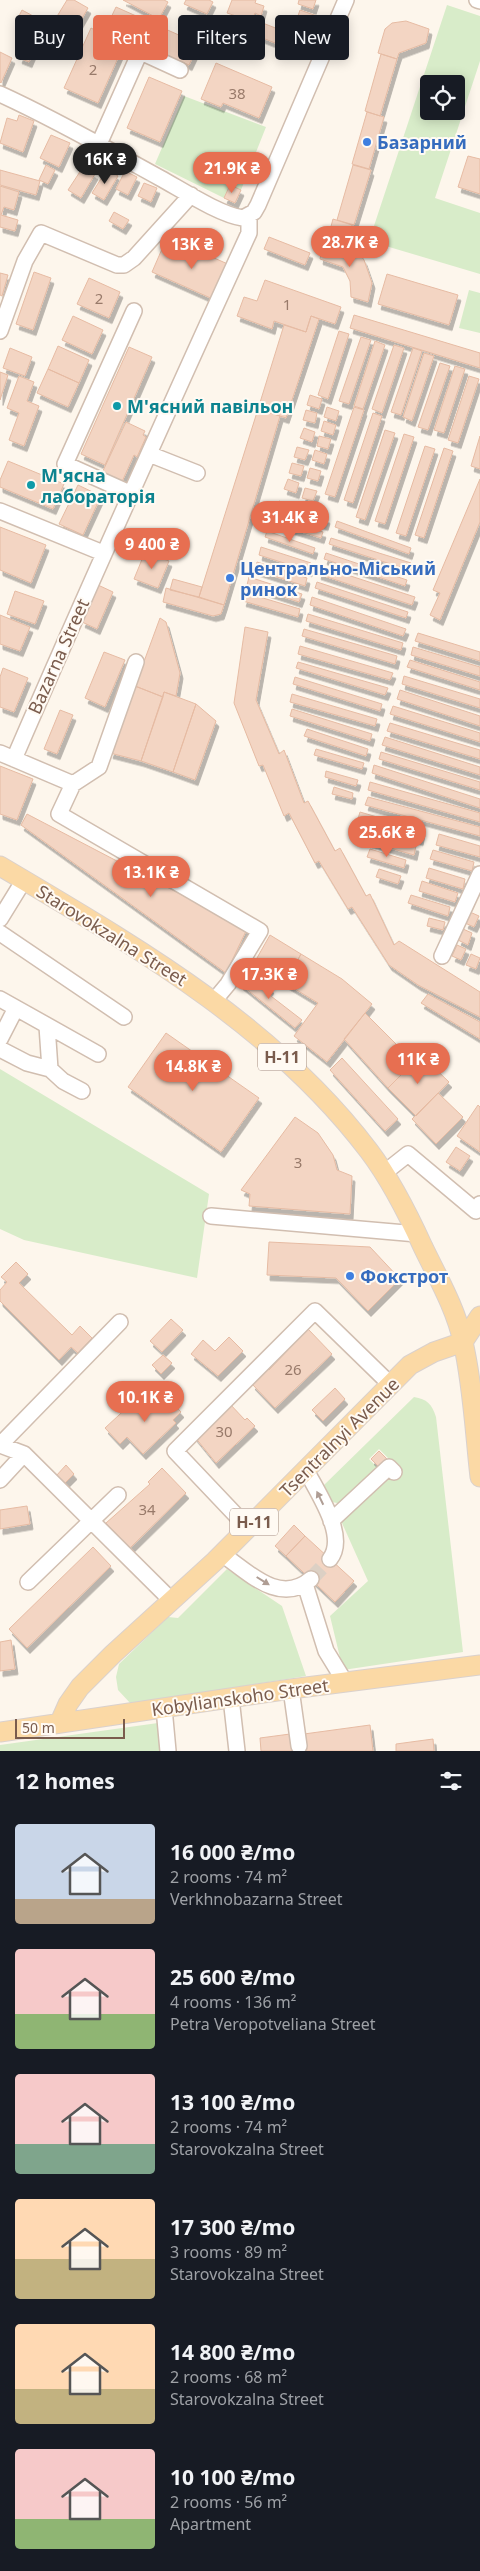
<!DOCTYPE html>
<meta charset="utf-8">
<style>
body{margin:0;font-family:"Noto Sans",sans-serif;background:#242831;color:#f1f3f6;height:100vh;display:flex;flex-direction:column;font-size:19px;white-space:nowrap}
*{box-sizing:border-box;margin:0}
p{font-size:16px;color:#9ea1a6}
.icon{flex:none;width:28px;height:28px;fill:none;stroke:currentColor;stroke-width:2;stroke-linecap:round;stroke-linejoin:round}
.map{position:relative;height:1751px;overflow:hidden}
.panel{display:flex;flex-direction:column;background:#171b24;flex:1}
.panel>*{flex:none}
.guide{position:absolute;left:15px;top:15px;width:450px;height:45px;display:flex;gap:10px}
.buttons{position:absolute;left:420px;top:75px;display:grid;gap:10px}
.buttons a{display:grid;place-items:center;width:45px;height:45px;border-radius:5px;background:#171b24;box-shadow:0 2px 12px #0003;font-size:25px}
.scale{position:absolute;left:15px;bottom:12px;width:110px;box-sizing:border-box;padding-left:5px;border:2px solid #7a5c4d;border-top:0;font-size:14px;line-height:18px;white-space:nowrap;color:#7a5c4d;-webkit-text-stroke:4px #fffaf3;paint-order:stroke}
.price{position:absolute;translate:-50% -42px;padding:0 11px;border-radius:18px;background:#e76f51;color:#fff;font-size:16px;line-height:32px;filter:drop-shadow(0 1px 2px #0008)}
.price::after{content:'';position:absolute;left:50%;top:30px;width:15px;height:11px;margin-left:-8px;background:inherit;clip-path:polygon(0 0,100% 0,50% 100%)}
.price.active{background:#222;color:#fff}
ul{padding:0;list-style:none}
li{display:flex;align-items:center;gap:15px;height:125px;padding:0 15px}
li span{display:grid;place-items:center;flex:none;width:140px;height:100px;border-radius:5px;color:#555}
li>.icon{margin-inline-start:auto}
span .icon{width:60px;height:60px;fill:#fffc;stroke-width:1}
li b{font-size:21px}
h2{display:flex;justify-content:space-between;align-items:center;height:60px;padding:0 15px;font-size:21px}
.pill{padding:0 18px;border-radius:5px;background:#171b24;box-shadow:0 2px 12px #0003;font-size:18px;line-height:45px}
.pill.active{background:#e76f51;color:#fff}
.map>svg:first-child{display:block}
</style>
<div class="map">
<svg width="480" height="1751" viewBox="0 0 480 1751">
<defs>
<filter id="shadow"><feDropShadow dx="3" dy="5.5" stdDeviation="0" flood-color="#0004"/></filter>
</defs>
<rect width="100%" height="100%" fill="#fdf6ec"/>
<!-- green -->
<path fill="#d8ecc9" fill-rule="evenodd" d="M447,5L480,16V61L435,198L480,213V274L369,241ZM429,84H456V111H429Z
M184,96L266,127L241,190L230,186L224,198L155,164Z
M469,290L480,293V333L459,328Z
M0,1069L209,1194L197,1278L24,1240L0,1229Z
M414,1397C427,1399 432,1404 436,1417L463,1652L343,1670L330,1616L368,1581L342,1523V1519L387,1474L395,1477L401,1471L379,1449L369,1459L379,1469L342,1504L332,1502L324,1485Z
M227,1569L282,1606L306,1676L131,1704L118,1690L116,1677L119,1664L168,1617L178,1618Z
M158,1723L162,1751H0V1745Z"/>
<!-- building -->
<path fill="#f3d5c3" stroke="#e6bba3" filter="url(#shadow)" d="M67,0H74L88,8L76,29L56,18Z
M123,0H164L168,2L159,19Z
M186,0H209L213,2L207,14L184,4Z
M232,0H256L255,3L264,6L261,16L255,13L247,35L237,31L242,18L227,13Z
M299,0H316L313,9L298,4Z
M116,7L199,44L189,65L106,28Z
M22,10L35,17L30,26L17,20Z
M300,10L317,16L309,39L292,33Z
M200,18L216,24L212,35L196,29Z
M406,21L429,29L426,43L399,53L397,59L378,53L385,29L392,23Z
M260,22L291,34L285,47L255,35Z
M219,25L259,40L254,52L215,36Z
M91,28L103,34L100,42L121,51L98,103L64,88Z
M30,31L40,36L29,62L19,58Z
M0,52L12,58L1,83L0,82Z
M381,54L397,59L380,116L365,111Z
M216,63L272,87L259,118L223,103L221,107L201,99Z
M149,77L182,91L160,142L127,128Z
M367,112L384,117L369,169L352,164Z
M19,115L34,121L23,152L0,143L7,118L17,121Z
M51,135L70,143L59,167L40,158Z
M468,156L480,159V194L458,187Z
M46,165L55,170L48,184L39,180Z
M353,165L371,170L354,225L337,220Z
M83,167L95,174L81,198L68,190Z
M107,169L118,176L104,200L92,193Z
M0,170L40,181L36,195L0,185Z
M125,171L137,177L128,195L116,189Z
M144,183L157,188L151,202L138,196Z
M230,185L241,190L235,203L224,198Z
M0,186L19,192L14,210L4,207L1,215L18,220L15,231L0,227Z
M114,212L129,220L123,229L109,221Z
M333,219L352,225L345,246L327,241Z
M269,237L310,253L305,265L264,249Z
M324,240L345,246L359,253L364,260L372,283L368,302L351,297L350,281L343,267L320,259Z
M178,242L230,265L215,300L152,272L162,249L173,253Z
M34,272L51,278L33,330L16,324Z
M0,273L8,275L2,296L0,295Z
M387,274L458,295L449,325L378,304Z
M89,278L120,292L109,318L77,304Z
M265,280L341,307L335,324L311,316L306,332L274,321L272,329L237,316L244,297L257,301Z
M354,315L480,353V368L350,328Z
M73,316L103,330L92,354L62,340Z
M311,316L319,319L286,418L258,409L284,325L306,332Z
M339,331L349,334L328,399L318,395Z
M361,337L371,340L349,404L339,401Z
M375,341L385,345L363,409L354,406Z
M394,345L404,348L382,413L372,409Z
M58,346L89,360L79,383L48,369Z
M129,347L152,357L105,465L81,454Z
M10,348L32,357L25,376L3,368Z
M413,348L422,351L401,415L391,412Z
M424,353L434,356L412,421L403,417Z
M440,363L450,366L428,430L418,427Z
M455,366L465,369L444,433L434,430Z
M48,369L79,383L68,407L37,393Z
M0,372L8,375L0,400Z
M19,376L34,382L27,401L39,406L24,446L9,440L19,413L7,408Z
M469,376L479,379L458,443L448,440Z
M310,395L322,399L319,409L307,405Z
M327,407L339,411L336,421L324,417Z
M354,407L364,410L335,497L325,494Z
M258,409L280,416L224,605L199,597Z
M306,410L317,413L315,423L303,420Z
M373,413L382,416L353,503L344,500Z
M324,421L336,425L333,435L321,431Z
M126,422L145,431L143,435L146,437L137,457L134,455L121,484L101,475Z
M304,428L315,432L312,442L300,438Z
M385,430L395,433L365,520L356,517Z
M404,434L414,437L385,524L375,521Z
M319,436L331,439L328,449L317,446Z
M480,436V469L471,466Z
M425,446L435,449L406,536L396,533Z
M297,447L309,450L305,460L294,457Z
M444,448L453,451L424,538L415,535Z
M315,450L327,454L324,464L312,460Z
M8,461L64,484L53,509L0,487V480Z
M292,463L304,466L301,476L289,473Z
M310,468L321,471L318,481L307,478Z
M288,479L299,483L296,493L284,489Z
M480,479V522L440,620L430,615L440,593L433,590Z
M78,485L101,496L83,535L59,524Z
M305,488L317,491L313,501L302,498Z
M279,501L327,518L325,525L276,509Z
M272,516L323,532L321,538L269,522Z
M337,521L411,548L409,554L335,527Z
M0,527L46,545L31,583L0,570Z
M267,531L315,548L313,554L265,537Z
M331,538L411,563L409,570L329,544Z
M261,547L311,563L309,571L259,555Z
M145,552L169,561L158,588L134,579Z
M326,553L407,580L405,586L324,559Z
M257,562L307,578L305,586L255,570Z
M320,566L415,597L412,605L318,574Z
M249,577L302,594L299,602L247,585Z
M173,579L202,587L199,597L170,590Z
M317,582L408,612L406,618L315,588Z
M98,585L113,592L97,629L82,622Z
M166,588L224,605L221,614L213,616L163,602Z
M15,591L44,601L35,624L7,614Z
M246,593L300,609L298,617L243,601Z
M312,597L406,629L403,636L310,605Z
M308,614L403,643L401,650L306,621Z
M0,615L30,627L20,651L0,644Z
M160,618L166,622L180,673L176,696L164,692L163,697L135,686Z
M245,627L268,632L256,700L279,754L284,750L304,803L308,801L335,851L340,848L366,896L370,894L394,945L399,941L480,992V1017L418,985L389,965L352,907L348,909L319,861L315,863L289,813L284,816L263,765L259,766L234,703Z
M304,629L397,656L395,664L302,636Z
M418,633L480,652V661L415,641Z
M300,646L393,673L390,680L298,654Z
M413,647L480,667V676L411,655Z
M104,652L125,660L105,707L85,698Z
M410,660L480,682V690L407,667Z
M298,662L388,688L385,695L296,668Z
M3,668L28,678L14,712L0,707V677Z
M404,676L480,699V708L402,684Z
M295,677L382,704L380,711L293,684Z
M135,686L163,697L141,761L110,753Z
M400,690L480,716V726L397,699Z
M164,692L196,704L173,772L141,761Z
M292,694L377,719L375,726L290,702Z
M196,704L216,721L195,780L173,772Z
M393,706L480,733V742L390,714Z
M292,709L372,734L370,741L290,716Z
M60,710L73,715L57,754L44,749Z
M390,723L480,750V759L387,731Z
M307,729L368,749L366,756L304,736Z
M385,737L480,767V775L382,745Z
M316,749L364,763L362,769L314,755Z
M381,752L480,782V790L379,759Z
M374,765L480,799V808L372,773Z
M0,766L33,779L17,820L0,814Z
M326,771L358,780L356,786L325,777Z
M370,782L480,813V822L368,790Z
M334,787L353,793L352,799L332,794Z
M368,797L480,827V836L365,805Z
M360,812L422,830L420,840L357,822Z
M27,814L247,929L226,973L21,825Z
M360,830L416,846L414,855L358,839Z
M439,834L480,846V857L436,845Z
M370,849L406,860L404,868L367,857Z
M433,850L474,862L472,871L430,859Z
M429,868L465,879L463,889L426,878Z
M379,869L401,876L398,884L376,877Z
M422,881L458,893L455,902L419,891Z
M411,895L450,907L448,916L408,903Z
M470,912L479,916L474,927L465,923Z
M429,918L445,922L443,930L427,926Z
M463,929L472,933L468,945L458,940Z
M270,935L301,954L285,983L253,965Z
M457,945L466,949L461,960L452,956Z
M301,954L342,979L372,1004L327,1062L294,1036L318,1003L285,983Z
M471,954L480,958L476,969L466,965Z
M247,975L254,980L257,977L271,988L267,993L302,1020L295,1028L240,984Z
M428,994L480,1022V1039L421,1003Z
M365,1013L414,1062L388,1088L344,1039Z
M166,1033L259,1098L221,1152L128,1087Z
M421,1055L449,1082L416,1116L388,1088Z
M342,1058L398,1119L385,1131L330,1070Z
M438,1093L463,1117L436,1144L412,1119Z
M478,1105L480,1107V1152L457,1136Z
M295,1117L318,1133L333,1155L337,1170L352,1176L350,1214L249,1206L250,1194L241,1190Z
M456,1147L470,1156L460,1171L446,1162Z
M269,1242L370,1247L400,1279L368,1311L336,1278L267,1275Z
M16,1262L28,1274L19,1283L72,1335L80,1326L92,1338L78,1353L71,1347L59,1360L0,1301V1290L7,1282L1,1277Z
M171,1319L183,1330L162,1352L150,1341Z
M308,1329L332,1354L275,1408L252,1384L267,1368L269,1370Z
M229,1337L243,1351L218,1376L191,1354L203,1340L215,1351Z
M163,1355L172,1363L161,1374L152,1365Z
M335,1388L345,1399L323,1421L312,1410Z
M154,1397L168,1398L181,1412L173,1420L176,1423L143,1454L127,1437L120,1444L105,1428L133,1402L140,1410Z
M229,1403L245,1420L247,1418L255,1426L216,1463L194,1436Z
M379,1451L389,1461L381,1469L371,1459Z
M66,1465L74,1474L64,1484L56,1476Z
M162,1468L186,1493L130,1548L106,1523L150,1484L148,1482Z
M27,1506L30,1524L0,1529V1510Z
M294,1525L305,1536L286,1556L275,1546Z
M305,1536L354,1581L335,1602L286,1556Z
M93,1547L111,1566L27,1648L9,1629Z
M11,1640L15,1669L0,1671V1642Z
M370,1725L373,1751H261L260,1738L290,1734L291,1747L306,1745L304,1734Z
M433,1739L434,1751H396V1744Z"/>
<g fill="none" stroke-linecap="round" stroke-linejoin="round">
<!-- minor-tunnel -->
<path stroke="#dcd0c4" stroke-width="15" stroke-dasharray="15 8" stroke-linecap="butt" d="M311,1579L330,1559"/>
<defs>
<path id="minor" d="M477,0L480,1
M108,37L180,70
M0,94C55,119 107,149 160,178C182,190 220,215 243,218L254,212L258,205L346,0
M99,144L140,52
M0,331L25,261L41,233L117,265H124L134,258L191,195
M149,454L197,473
M132,494L65,464L134,311
M0,511L103,553
M0,753L73,784L59,814L260,931L228,984L213,1002
M14,759C90,583 169,408 249,233V215
M73,784L99,767L136,662
M0,919L24,880
M0,933L124,1017
M442,956L480,874
M0,999L98,1054
M47,1026L50,1069L63,1081L82,1091
M0,1039L16,1008
M0,1049L27,1063L50,1069
M384,1173L408,1154L476,1211L480,1204
M211,1216L417,1234
M0,1445L24,1454L172,1601
M0,1445L120,1322
M306,1470C317,1492 348,1536 330,1559
M0,1480L24,1454
M331,1521L389,1467L394,1472
M248,1528L175,1451L315,1311L391,1385
M222,1554C248,1572 280,1606 311,1579
M28,1582L118,1495
M305,1584L326,1651L345,1682
M291,1689L299,1746
M231,1698L237,1751
M164,1708L168,1751"/>
<path id="major" d="M0,866C133,945 274,1025 369,1151C391,1180 408,1214 423,1247C438,1278 456,1309 463,1342C473,1386 475,1433 480,1477
M60,1722L68,1704L80,1687L113,1654L215,1561L410,1365L434,1352L463,1342L480,1316
M0,1732L291,1689L480,1665"/>
</defs>
<!-- minor casing -->
<use href="#minor" stroke="#d1beb0" stroke-width="18"/>
<!-- major casing -->
<use href="#major" stroke="#dad1cd" stroke-width="21"/>
<!-- minor -->
<use href="#minor" stroke="#fff" stroke-width="15"/>
<!-- major -->
<use href="#major" stroke="#fbd9a5" stroke-width="19"/>
</g>
<!-- one-way arrows -->
<defs><path id="oneway-solid" d="M-6-.8H1V-3.2L6.5 0L1 3.2V.8H-6Z" transform="scale(1.25)"/></defs>
<g fill="#af9d94">
<use href="#oneway-solid" transform="translate(320 1498) rotate(-116)"/>
<use href="#oneway-solid" transform="translate(263 1581) rotate(32)"/>
</g>
<!-- markers -->
<g fill="#3f7fe0" stroke="#fffaf3" stroke-width="2">
<circle cx="367" cy="142" r="5"/>
<circle cx="230" cy="578" r="5"/>
<circle cx="350" cy="1276" r="5"/>
</g>
<g fill="#0f9aa8" stroke="#fffaf3" stroke-width="2">
<circle cx="117" cy="406" r="5"/>
<circle cx="31" cy="485" r="5"/>
</g>
<g text-anchor="middle" dominant-baseline="central" stroke-width="4" stroke-linejoin="round" paint-order="stroke">
<!-- number labels -->
<g font-size="15" fill="#987a6a">
<text x="93" y="69">2</text>
<text x="237" y="93">38</text>
<text x="99" y="298">2</text>
<text x="287" y="304">1</text>
<text x="298" y="1162">3</text>
<text x="293" y="1369">26</text>
<text x="224" y="1431">30</text>
<text x="147" y="1509">34</text>
</g>
<!-- shield labels -->
<g fill="#fffaf3" stroke="#a28b7f" stroke-width="1">
<rect x="258" y="1043.5" width="48" height="27" rx="4"/>
<rect x="230" y="1508.5" width="48" height="27" rx="4"/>
</g>
<g font-size="16" font-weight="bold" fill="#7a5c4d">
<text x="282" y="1057">Н-11</text>
<text x="254" y="1522">Н-11</text>
</g>
<!-- shop labels -->
<g font-size="18" font-weight="bold" fill="#366cbe" stroke="#fffaf3" text-anchor="start">
<text x="377" y="142">Базарний</text>
<text x="240" y="568">Центрально-Міський<tspan x="240" dy="21">ринок</tspan></text>
<text x="360" y="1276">Фокстрот</text>
</g>
<!-- culture labels -->
<g font-size="18" font-weight="bold" fill="#0d838f" stroke="#fffaf3" text-anchor="start">
<text x="127" y="406">М'ясний павільон</text>
<text x="41" y="475">М'ясна<tspan x="41" dy="21">лабораторія</tspan></text>
</g>
<!-- street labels -->
<g font-size="18" fill="#7a5c4d" stroke="#fffaf3">
<text transform="translate(58 656) rotate(-66)">Bazarna Street</text>
<text transform="translate(112 935) rotate(32)">Starovokzalna Street</text>
<text transform="translate(339 1437) rotate(-45)">Tsentralnyi Avenue</text>
<text transform="translate(240 1697) rotate(-8)">Kobylianskoho Street</text>
</g>
</g>
</svg>
<div class="buttons">
<a><svg class="icon" aria-label="locate" viewBox="0 0 24 24"><circle cx="12" cy="12" r="6"/><path d="M12 2v4M12 18v4M2 12h4M18 12h4"/></svg></a>
</div>
<div class="scale">50 m</div>
<b class="price active" style="left:105px;top:185px">16K ₴</b>
<b class="price" style="left:232px;top:194px">21.9K ₴</b>
<b class="price" style="left:350px;top:268px">28.7K ₴</b>
<b class="price" style="left:192px;top:270px">13K ₴</b>
<b class="price" style="left:290px;top:543px">31.4K ₴</b>
<b class="price" style="left:152px;top:570px">9 400 ₴</b>
<b class="price" style="left:387px;top:858px">25.6K ₴</b>
<b class="price" style="left:151px;top:898px">13.1K ₴</b>
<b class="price" style="left:269px;top:1000px">17.3K ₴</b>
<b class="price" style="left:418px;top:1085px">11K ₴</b>
<b class="price" style="left:193px;top:1092px">14.8K ₴</b>
<b class="price" style="left:145px;top:1423px">10.1K ₴</b>
<div class="guide">
<a class="pill">Buy</a>
<a class="pill active">Rent</a>
<a class="pill">Filters</a>
<a class="pill">New</a>
</div>
</div>
<section class="panel">
<h2>12 homes<svg class="icon" aria-label="filters" viewBox="0 0 24 24"><path d="M4 7h16M4 17h16"/><circle cx="9" cy="7" r="2"/><circle cx="15" cy="17" r="2"/></svg></h2>
<ul>
<li><span style="background:linear-gradient(#c9d6e8 75%,#b9a48a 0)"><svg class="icon" aria-label="home" viewBox="0 0 24 24"><path d="M3 11l9-7 9 7M6 9v11h12V9"/></svg></span><div><b>16 000 ₴/mo</b><p>2 rooms · 74 m²</p><p>Verkhnobazarna Street</p></div></li>
<li><span style="background:linear-gradient(#f6c9c9 65%,#8fb573 0)"><svg class="icon" aria-label="home" viewBox="0 0 24 24"><path d="M3 11l9-7 9 7M6 9v11h12V9"/></svg></span><div><b>25 600 ₴/mo</b><p>4 rooms · 136 m²</p><p>Petra Veropotveliana Street</p></div></li>
<li><span style="background:linear-gradient(#f6c9c9 70%,#7fa58c 0)"><svg class="icon" aria-label="home" viewBox="0 0 24 24"><path d="M3 11l9-7 9 7M6 9v11h12V9"/></svg></span><div><b>13 100 ₴/mo</b><p>2 rooms · 74 m²</p><p>Starovokzalna Street</p></div></li>
<li><span style="background:linear-gradient(#ffd9b3 60%,#c2b280 0)"><svg class="icon" aria-label="home" viewBox="0 0 24 24"><path d="M3 11l9-7 9 7M6 9v11h12V9"/></svg></span><div><b>17 300 ₴/mo</b><p>3 rooms · 89 m²</p><p>Starovokzalna Street</p></div></li>
<li><span style="background:linear-gradient(#ffd9b3 65%,#c2b280 0)"><svg class="icon" aria-label="home" viewBox="0 0 24 24"><path d="M3 11l9-7 9 7M6 9v11h12V9"/></svg></span><div><b>14 800 ₴/mo</b><p>2 rooms · 68 m²</p><p>Starovokzalna Street</p></div></li>
<li><span style="background:linear-gradient(#f6c9c9 70%,#8fb573 0)"><svg class="icon" aria-label="home" viewBox="0 0 24 24"><path d="M3 11l9-7 9 7M6 9v11h12V9"/></svg></span><div><b>10 100 ₴/mo</b><p>2 rooms · 56 m²</p><p>Apartment</p></div></li>
</ul>
</section>
